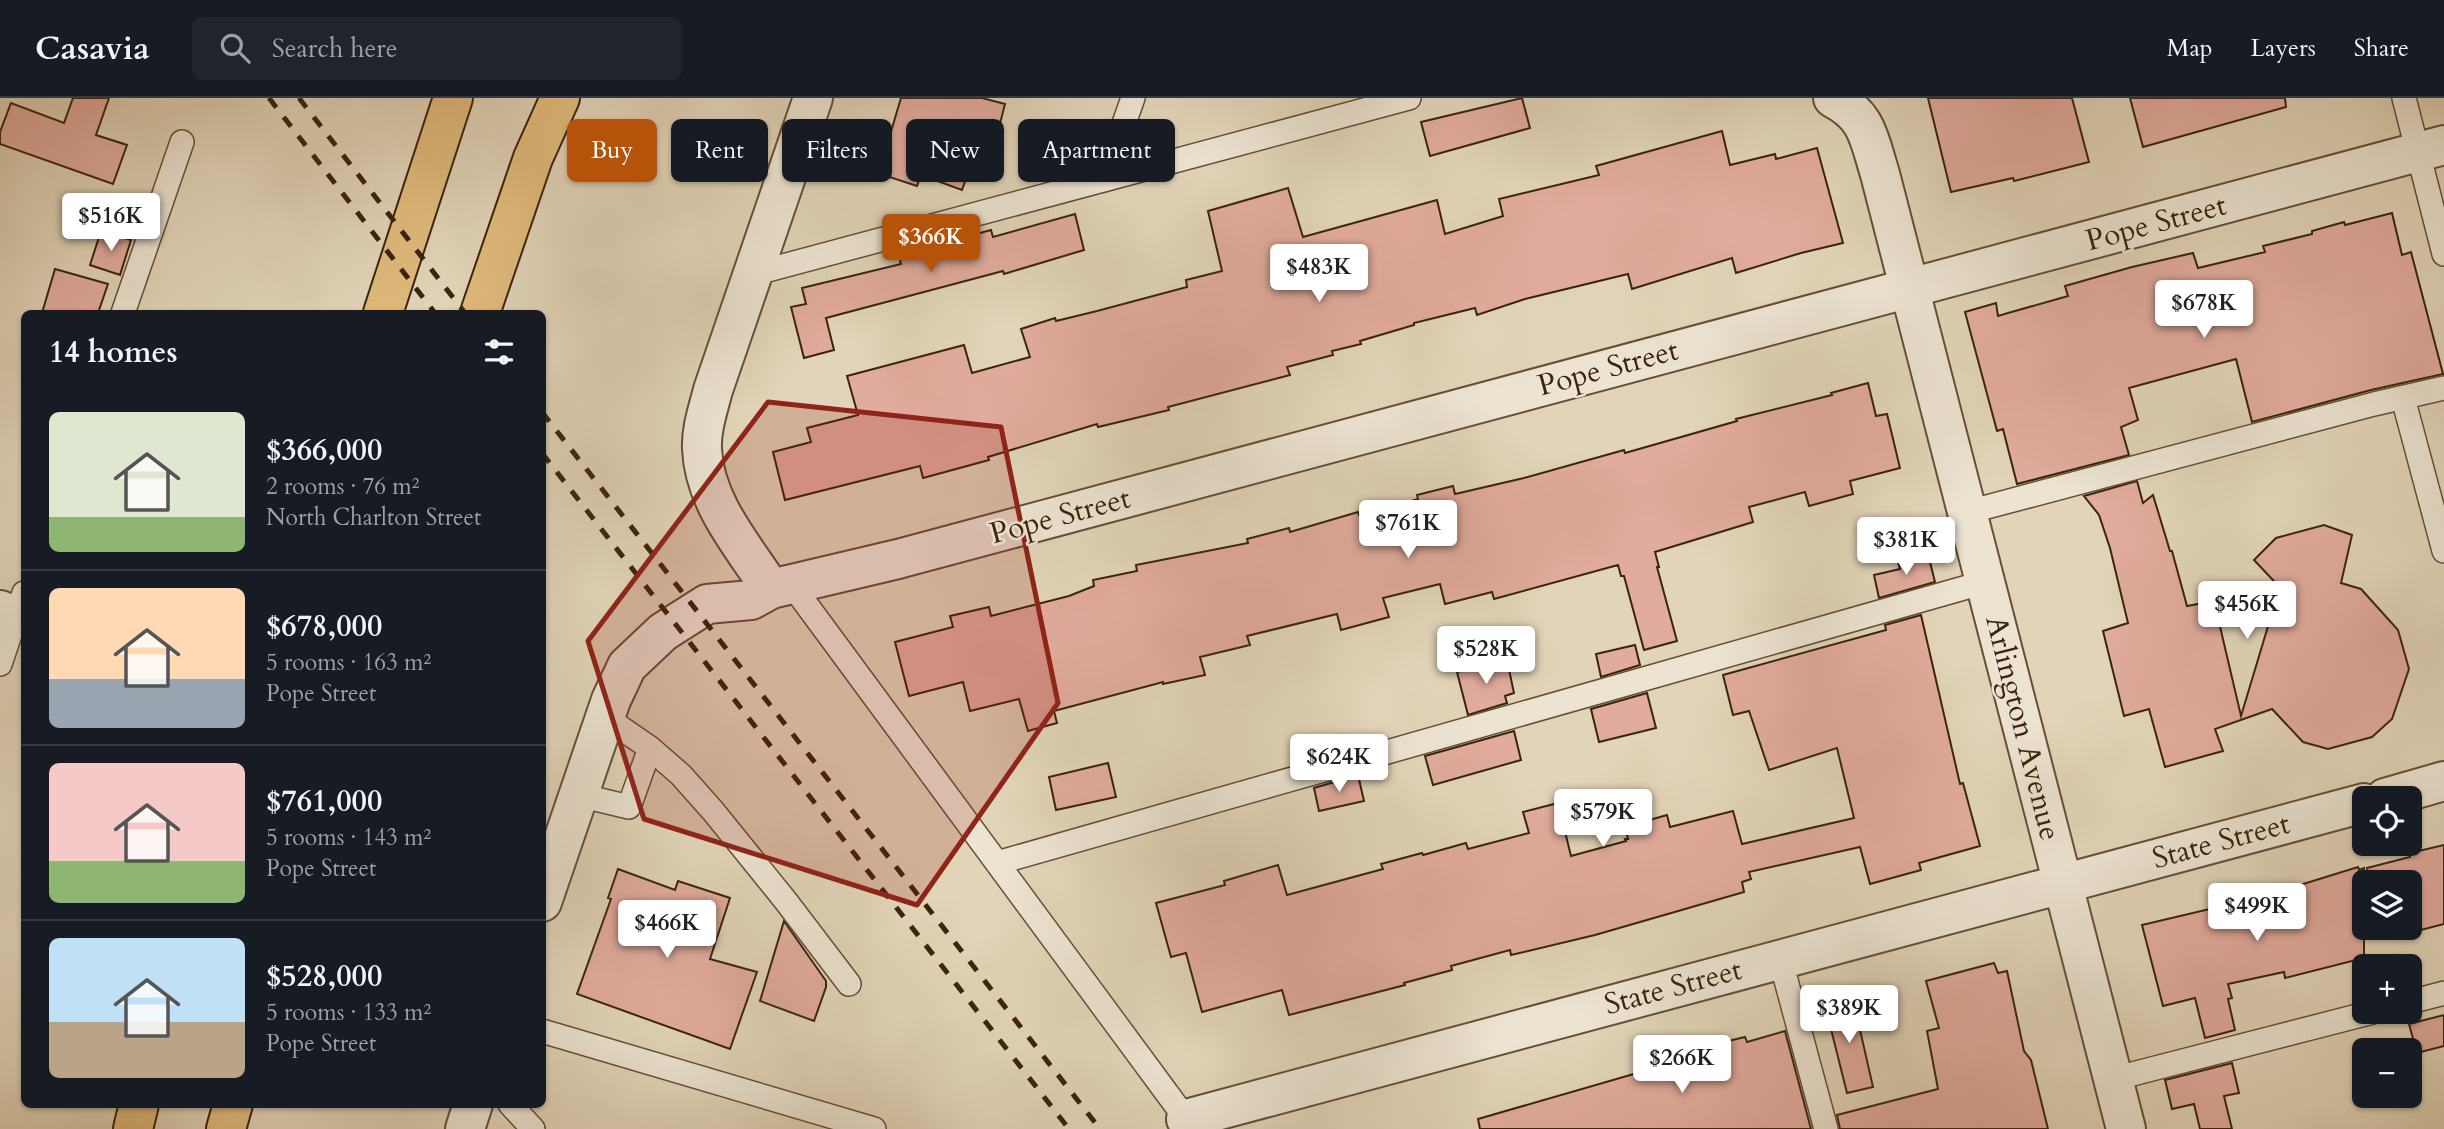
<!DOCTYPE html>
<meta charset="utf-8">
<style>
body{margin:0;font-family:Cardo,serif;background:#20242c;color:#f1f3f6;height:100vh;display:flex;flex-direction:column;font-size:26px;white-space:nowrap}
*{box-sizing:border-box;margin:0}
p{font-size:23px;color:#9ea1a6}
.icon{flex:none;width:38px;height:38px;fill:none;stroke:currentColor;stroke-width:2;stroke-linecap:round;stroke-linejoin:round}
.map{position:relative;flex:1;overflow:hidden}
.side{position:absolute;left:21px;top:212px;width:525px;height:798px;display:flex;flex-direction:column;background:#171b24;border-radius:10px;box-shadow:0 2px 5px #0004}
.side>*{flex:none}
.banner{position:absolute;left:567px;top:21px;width:665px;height:63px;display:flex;gap:14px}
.fabs{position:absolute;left:2352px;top:688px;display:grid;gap:14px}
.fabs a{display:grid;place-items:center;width:70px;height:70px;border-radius:10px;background:#171b24;box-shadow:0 2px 5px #0004;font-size:35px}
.price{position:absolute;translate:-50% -60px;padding:0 16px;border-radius:7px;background:#fff;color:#222;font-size:23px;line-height:46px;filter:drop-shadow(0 2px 4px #0008)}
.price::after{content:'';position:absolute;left:50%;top:42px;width:21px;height:16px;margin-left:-10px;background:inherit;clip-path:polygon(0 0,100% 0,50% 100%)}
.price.on{background:#b45309;color:#fff}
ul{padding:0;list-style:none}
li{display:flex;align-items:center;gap:21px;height:175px;padding:0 28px}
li+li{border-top:2px solid #363941}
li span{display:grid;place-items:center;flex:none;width:196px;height:140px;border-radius:10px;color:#555}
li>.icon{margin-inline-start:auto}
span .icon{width:84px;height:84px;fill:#fffc;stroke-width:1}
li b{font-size:30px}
h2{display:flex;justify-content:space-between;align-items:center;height:84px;padding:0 28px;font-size:30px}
.pill{padding:0 24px;border-radius:10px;background:#171b24;box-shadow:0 2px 5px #0004;font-size:24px;line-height:63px}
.pill.on{background:#b45309;color:#fff}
header{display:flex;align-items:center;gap:42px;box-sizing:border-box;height:98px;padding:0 35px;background:#171b24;border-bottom:2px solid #363941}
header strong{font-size:33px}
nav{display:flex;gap:38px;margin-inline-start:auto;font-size:24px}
.search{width:490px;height:63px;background:#20242c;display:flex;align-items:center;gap:18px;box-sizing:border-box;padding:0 24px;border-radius:10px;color:#9ea1a6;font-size:26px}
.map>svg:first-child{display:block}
</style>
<header>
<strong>Casavia</strong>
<div class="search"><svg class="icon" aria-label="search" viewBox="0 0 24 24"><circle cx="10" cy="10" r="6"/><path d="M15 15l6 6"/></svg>Search here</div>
<nav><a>Map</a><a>Layers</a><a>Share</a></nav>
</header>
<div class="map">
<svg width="2444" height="1031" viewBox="0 0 2444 1031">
<rect width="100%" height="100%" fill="#e1d4b8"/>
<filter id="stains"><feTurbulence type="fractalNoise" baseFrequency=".00286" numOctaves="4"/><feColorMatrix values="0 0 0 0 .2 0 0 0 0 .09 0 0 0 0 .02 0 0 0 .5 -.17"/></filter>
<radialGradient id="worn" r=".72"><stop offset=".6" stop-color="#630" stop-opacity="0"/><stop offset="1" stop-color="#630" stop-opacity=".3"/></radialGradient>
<!-- building -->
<path fill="#e1ab9d" stroke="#3a240c" stroke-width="2" d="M73,0H109L96,37L127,47L113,86L0,46V34L11,5L64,25Z
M901,0H982L1005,6L995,45L980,41L962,92L921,77L917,88L865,71L876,42L887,47Z
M1522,0L1530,30L1430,58L1421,24Z
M1928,0H2072L2089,64L2014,83L2013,80L1951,94Z
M2130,0H2285L2286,9L2143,49Z
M1722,33L1730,67L1775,56L1776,61L1817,50L1843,145L1801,155L1736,175L1732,160L1632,191L1628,176L1525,201L1477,217L1475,210L1414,225V227L1360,243L1361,246L1332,253L1333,257L1287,269L1290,277L1168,309L1169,312L1098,329L1097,326L988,359L989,362L923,380L920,368L785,402L773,354L811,344L807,330L858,317L847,278L964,247L972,275L1030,259L1021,231L1055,220L1056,223L1097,213L1187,189L1186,182L1222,173L1208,113L1288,90L1303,139L1437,102L1445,136L1503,118L1499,101L1599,77L1596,68Z
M2392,115L2402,157L2411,154L2443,276L2371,292L2252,324L2236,261L2129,290L2138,322L2121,329L2129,357L2017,386L2003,331L1997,333L1965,214L1996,205L1998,218L2008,215L2068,198L2065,188L2132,169L2193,155L2198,170L2265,154L2263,148L2312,136V133L2344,124L2345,127Z
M1075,116L1084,152L1004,176L1003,173L826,220L834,252L804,260L791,209L806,206L802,190L901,166L899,158L943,146V145L991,132L993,139Z
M101,133L131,142L120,177L90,167Z
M55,171L108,186L98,215H42Z
M1868,285L1876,318L1887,316L1900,370L1850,383L1853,396L1809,408L1805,394L1749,409L1753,424L1655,454L1659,469H1657L1677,543L1644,552L1624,478H1621L1618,467L1494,501L1492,494L1445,506L1440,486L1383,500L1389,519L1341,532L1337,516L1247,538L1250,547L1200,559L1205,577L1163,586V584L1054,613L1057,625L1028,633L1019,601L970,613L963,584L909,598L895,544L953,529L950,518L989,509L991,518L1069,498L1094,488L1093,482L1137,473L1136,467L1248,445L1247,441L1289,430L1290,434L1358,414L1359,417L1389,410L1418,401L1417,397L1453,388L1455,396L1524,380L1624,352L1625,355L1737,323L1736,321L1832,297L1831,295Z
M2137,383L2143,405L2153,397L2170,453H2172L2187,508L2214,503L2241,618L2272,515L2289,499L2254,462L2276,440L2324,427L2352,437L2341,485L2361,491L2398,532L2409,571L2392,621L2372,639L2328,651L2303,644L2272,611L2215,631L2223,653L2165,669L2149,611L2124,618L2103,533L2128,525L2110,450L2099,417L2084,398Z
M1928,456L1935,484L1879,500L1874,477L1900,471L1898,464Z
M1921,517L1960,686L1963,685L1980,748L1919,765L1921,772L1870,786L1860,749L1749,774L1751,781L1742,784L1744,794L1595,837L1511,857L1510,852L1451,868L1452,872L1404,885L1405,887L1289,917L1282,892L1202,914L1186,855L1171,859L1156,805L1225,787L1224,783L1278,767L1287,797L1383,771L1381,766L1422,755L1423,757L1466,745L1468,751L1529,735L1523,714L1558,705L1571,758L1626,743L1625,741H1628L1625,729L1667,717L1670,729L1733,713L1742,746L1854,720L1837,650L1769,672L1749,613L1733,617L1723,577L1886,532L1885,527Z
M1635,547L1640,567L1601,579L1596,556Z
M1507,562L1514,595L1505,598L1507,605L1468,617L1457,574Z
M1647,595L1656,630L1599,644L1591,611Z
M1514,633L1521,662L1433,687L1425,658Z
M1108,665L1116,699L1056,712L1049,679Z
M1358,677L1364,703L1319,713L1314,690Z
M2444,747V826L2386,841L2383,830H2410V784H2370L2367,770L2410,759V755Z
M2358,769L2359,772L2364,770V860L2285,880L2284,874L2228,886L2232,900L2228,901L2235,932L2205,940L2195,900L2163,908L2142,827L2231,806V803L2300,787Z
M618,771L675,792L678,783L730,800L710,861L757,874L730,951L577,896L611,801L608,800Z
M784,823L826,883V889L814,923L760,903Z
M1994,865L1998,875L2007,873L2024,953L2031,962L2048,1031H1840L1837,1017L1938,991L1927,933L1939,930L1926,883Z
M1853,901L1873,989L1847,995L1825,907Z
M2444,917V948L2417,955L2409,926Z
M1785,933L1811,1031H1480L1478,1021L1689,960L1687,953L1745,939L1747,944Z
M2232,965L2239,995L2224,998L2232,1031H2200L2194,1006L2172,1011L2165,982Z"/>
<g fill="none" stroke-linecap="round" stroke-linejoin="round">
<defs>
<path id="lane" d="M2404,0L2444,156
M1104,82L1133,0
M753,176L1409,0
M123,215L182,44
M2403,300L2444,453
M1968,414L2374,306L2444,290
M792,487L1186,1021
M0,566L24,495
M605,619L650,650L681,677L713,713L785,802L849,886
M579,697L629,709L650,650
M997,765L1985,484
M1780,860L1826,1031
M2410,904L2444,895
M542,933L874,1031
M2113,981L2373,914
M510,1006L533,1031"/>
<path id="street" d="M1833,0C1868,18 1869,41 1880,76L2126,1031
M771,491C743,448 704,404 702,351C701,331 708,312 713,292L813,0
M0,512L24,521
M2385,700L2444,683
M542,804L611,602L627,568L663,534L707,506L751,502L771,491L898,461L2444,47
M1186,1021L2364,705
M465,1031L473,1006"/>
<path id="highway" d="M383,215L453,0
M480,215L533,60L560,0
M133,1031L139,1006
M226,1031L233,1006"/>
</defs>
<!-- lane casing -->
<use href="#lane" stroke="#645037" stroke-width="26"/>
<!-- street casing -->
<use href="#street" stroke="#645037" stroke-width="42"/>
<!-- highway casing -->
<use href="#highway" stroke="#3a240c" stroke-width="42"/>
<!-- lane -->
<use href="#lane" stroke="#ece3d1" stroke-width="23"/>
<!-- street -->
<use href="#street" stroke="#ece3d1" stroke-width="38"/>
<!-- highway -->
<use href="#highway" stroke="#e0ba7c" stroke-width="38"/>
<!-- rail -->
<path stroke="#3a240c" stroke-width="5" stroke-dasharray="12 12" stroke-linecap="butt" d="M269,0L435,215
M299,0L465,215
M542,314L1100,1031
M542,355L1069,1031"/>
</g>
<!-- marked area -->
<path fill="#8f2418" fill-opacity="0.2" stroke="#8f2418" stroke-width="5" stroke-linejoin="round" d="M768,304L1001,329L1058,605L917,807L644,721L588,543Z"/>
<g text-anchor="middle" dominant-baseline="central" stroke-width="5" stroke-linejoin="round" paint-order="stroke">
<!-- street labels -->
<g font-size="30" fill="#3a240c" stroke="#ece3d1">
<text transform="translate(2156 125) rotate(-15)">Pope Street</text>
<text transform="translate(1608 270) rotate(-15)">Pope Street</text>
<text transform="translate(1060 418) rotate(-15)">Pope Street</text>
<text transform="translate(2023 630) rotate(76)">Arlington Avenue</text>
<text transform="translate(2221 743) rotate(-15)">State Street</text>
<text transform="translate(1673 889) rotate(-15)">State Street</text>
</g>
</g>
<rect width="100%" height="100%" filter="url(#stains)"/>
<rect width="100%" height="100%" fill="url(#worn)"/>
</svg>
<div class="fabs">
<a><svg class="icon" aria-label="locate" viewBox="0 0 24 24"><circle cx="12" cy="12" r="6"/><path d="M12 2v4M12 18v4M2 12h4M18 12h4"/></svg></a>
<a><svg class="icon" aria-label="layers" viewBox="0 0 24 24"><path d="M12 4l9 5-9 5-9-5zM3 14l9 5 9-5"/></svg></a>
<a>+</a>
<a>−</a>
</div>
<b class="price" style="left:111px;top:155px">$516K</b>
<b class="price on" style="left:931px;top:176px">$366K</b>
<b class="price" style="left:1319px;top:206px">$483K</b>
<b class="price" style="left:2204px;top:242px">$678K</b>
<b class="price" style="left:1408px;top:462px">$761K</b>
<b class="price" style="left:1906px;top:479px">$381K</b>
<b class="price" style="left:2247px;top:543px">$456K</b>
<b class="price" style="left:1486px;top:588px">$528K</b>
<b class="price" style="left:1339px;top:696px">$624K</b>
<b class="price" style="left:1603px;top:751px">$579K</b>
<b class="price" style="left:2257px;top:845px">$499K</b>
<b class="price" style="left:667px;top:862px">$466K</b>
<b class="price" style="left:1849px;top:947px">$389K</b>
<b class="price" style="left:1682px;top:997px">$266K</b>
<div class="banner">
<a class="pill on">Buy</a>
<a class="pill">Rent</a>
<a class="pill">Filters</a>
<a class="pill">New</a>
<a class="pill">Apartment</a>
</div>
<section class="side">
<h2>14 homes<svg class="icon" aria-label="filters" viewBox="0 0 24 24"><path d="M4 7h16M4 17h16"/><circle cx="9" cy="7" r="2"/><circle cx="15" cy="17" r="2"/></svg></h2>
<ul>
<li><span style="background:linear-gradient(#dfe7d0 75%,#8fb573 0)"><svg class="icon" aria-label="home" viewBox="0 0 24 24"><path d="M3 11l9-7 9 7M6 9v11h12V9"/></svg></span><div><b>$366,000</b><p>2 rooms · 76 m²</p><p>North Charlton Street</p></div></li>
<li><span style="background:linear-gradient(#ffd9b3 65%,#9aa5b1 0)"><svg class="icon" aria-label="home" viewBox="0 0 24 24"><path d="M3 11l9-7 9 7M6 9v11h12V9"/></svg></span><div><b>$678,000</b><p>5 rooms · 163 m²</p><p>Pope Street</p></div></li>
<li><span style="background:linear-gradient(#f6c9c9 70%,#8fb573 0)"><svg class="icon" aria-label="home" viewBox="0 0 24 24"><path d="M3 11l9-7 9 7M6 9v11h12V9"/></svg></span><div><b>$761,000</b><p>5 rooms · 143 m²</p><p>Pope Street</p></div></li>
<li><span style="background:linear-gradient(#bfe0f5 60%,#b9a48a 0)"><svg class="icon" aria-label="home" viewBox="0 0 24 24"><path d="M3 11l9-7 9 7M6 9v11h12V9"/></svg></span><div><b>$528,000</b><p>5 rooms · 133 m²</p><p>Pope Street</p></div></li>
</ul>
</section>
</div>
